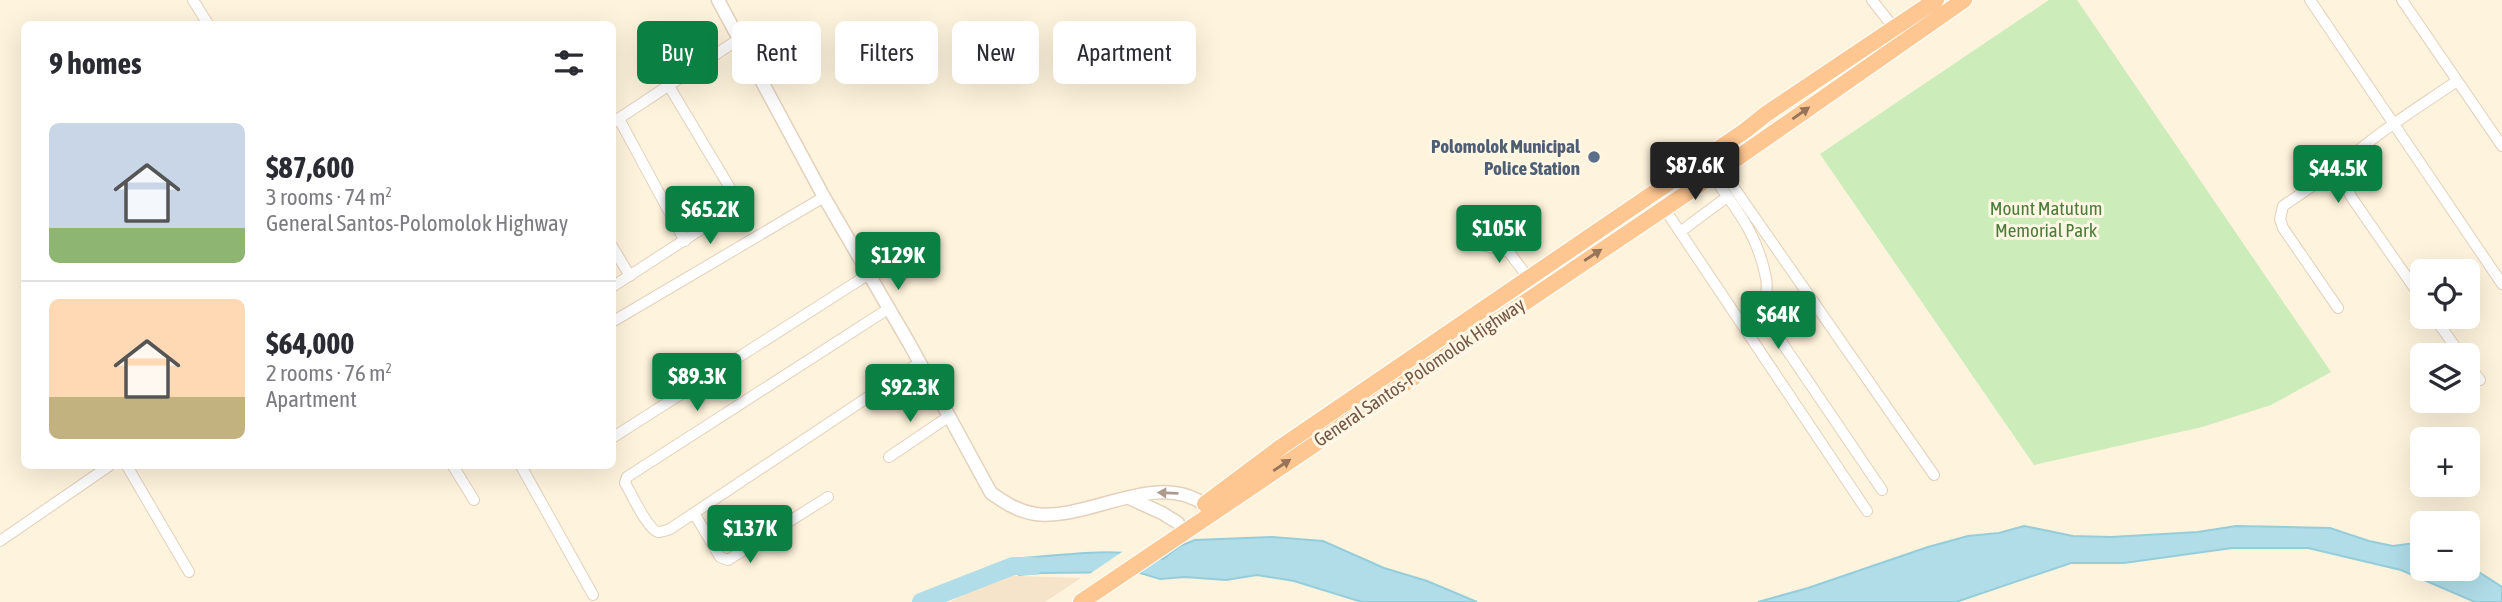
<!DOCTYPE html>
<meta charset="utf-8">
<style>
body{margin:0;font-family:"Asap Condensed",sans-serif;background:#f2f2f3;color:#2b2b33;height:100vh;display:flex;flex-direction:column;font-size:26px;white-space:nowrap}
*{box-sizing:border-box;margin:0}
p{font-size:23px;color:#7c7c81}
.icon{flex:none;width:38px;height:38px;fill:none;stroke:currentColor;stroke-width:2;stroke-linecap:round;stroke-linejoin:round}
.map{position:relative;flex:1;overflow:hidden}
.details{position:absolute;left:21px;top:21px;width:595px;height:448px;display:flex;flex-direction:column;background:#fff;border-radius:10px;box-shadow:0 7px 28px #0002}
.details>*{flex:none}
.banner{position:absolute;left:637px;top:21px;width:665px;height:63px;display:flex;gap:14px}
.buttons{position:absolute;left:2410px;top:259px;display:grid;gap:14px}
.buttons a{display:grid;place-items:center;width:70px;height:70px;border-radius:10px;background:#fff;box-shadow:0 7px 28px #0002;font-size:35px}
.price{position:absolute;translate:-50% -60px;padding:0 16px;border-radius:7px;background:#0b8043;color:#fff;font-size:23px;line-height:46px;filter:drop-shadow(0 2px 4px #0008)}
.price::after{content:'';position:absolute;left:50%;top:42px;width:21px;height:16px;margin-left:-10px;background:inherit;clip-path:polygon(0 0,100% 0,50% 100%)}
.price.current{background:#222;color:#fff}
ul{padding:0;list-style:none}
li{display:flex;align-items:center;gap:21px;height:175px;padding:0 28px}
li+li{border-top:2px solid #e1e1e2}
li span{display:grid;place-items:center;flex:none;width:196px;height:140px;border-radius:10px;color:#555}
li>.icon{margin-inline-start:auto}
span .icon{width:84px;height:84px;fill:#fffc;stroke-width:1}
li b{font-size:30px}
h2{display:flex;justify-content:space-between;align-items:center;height:84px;padding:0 28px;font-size:30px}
.pill{padding:0 24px;border-radius:10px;background:#fff;box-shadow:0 7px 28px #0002;font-size:24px;line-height:63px}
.pill.current{background:#0b8043;color:#fff}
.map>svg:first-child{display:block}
</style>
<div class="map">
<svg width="2502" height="602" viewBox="0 0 2502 602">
<rect width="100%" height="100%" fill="#fef3dc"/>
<!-- residential -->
<path fill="#f6e4ca" d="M1003,574L1018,576L1081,578L1045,602H950Z"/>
<!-- green -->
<path fill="#ccecba" d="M2049,0H2077L2331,372L2271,405L2202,427L2034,465L1820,154Z"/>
<!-- water -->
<path fill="#b0dde8" stroke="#95cddb" stroke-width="2" d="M2024,526L2073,536L2111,537L2198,532L2236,526L2330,528L2369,541L2393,546L2415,543L2422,545V569H2468V565L2502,587V602H2475L2401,570L2308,548H2232L2124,563H2071L1956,602H1758L1808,588L1928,547L1968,536L1999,533Z
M1272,537L1323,541L1384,568L1427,581L1477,602H1362L1294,581L1257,575L1226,580L1185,577L1160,579L1137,572L1041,573L1019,575L1013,566L1022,558C1069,555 1117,546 1163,559L1180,546L1195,540Z"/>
<!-- pier -->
<path fill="#fef3dc" d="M1125,550L1149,551L1132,576L1085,577Z"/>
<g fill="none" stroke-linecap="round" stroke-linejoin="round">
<!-- river -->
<path stroke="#b0dde8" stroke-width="18" d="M921,602L1013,566H1034"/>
<defs>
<path id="minor" d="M193,0L208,24
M1872,0L1894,28
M2310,0L2502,284
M2402,0L2502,146
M619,119L685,241
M612,123L739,39
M1721,169L1934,475
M2337,169L2283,206L2280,219L2283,228L2338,308
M1712,175C1737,210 1758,235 1766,278C1769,292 1762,309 1768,322L1882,490
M1664,208L1867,511
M1680,232L1727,197
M1474,243L1509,252L1529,279
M612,246L630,276
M612,287L737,206L736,198L669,86
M2422,299L2352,198L2337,169C2373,135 2416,109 2457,81
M888,309L627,477L625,483C631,493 648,530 658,532C662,532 667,530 670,529L919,363
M2434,317L2461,355
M612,322L824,197
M2468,364L2480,380
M612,438L869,274
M889,457L948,417
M127,466L189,572
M453,466L474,500
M521,466L593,595
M694,513L720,557L728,560L828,497
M0,541L109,466"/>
<path id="tertiary" d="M718,0L824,197L909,343L991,493C1004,502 1017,511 1035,514C1089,521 1157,469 1205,505
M1129,498L1162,513L1178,523"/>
<path id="trunk" d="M1205,504L1281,447L1746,130L1766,114L1936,0
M1081,602L1690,191L1964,0"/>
</defs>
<!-- minor casing -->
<use href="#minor" stroke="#e4d0bb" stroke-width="12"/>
<!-- tertiary casing -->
<use href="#tertiary" stroke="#e4d0bb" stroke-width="15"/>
<!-- trunk casing -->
<use href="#trunk" stroke="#fff" stroke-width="18"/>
<!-- minor -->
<use href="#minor" stroke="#fff" stroke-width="10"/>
<!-- tertiary -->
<use href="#tertiary" stroke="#fff" stroke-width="12"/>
<!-- trunk -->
<use href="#trunk" stroke="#fec690" stroke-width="16"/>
</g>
<!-- one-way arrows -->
<defs><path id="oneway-solid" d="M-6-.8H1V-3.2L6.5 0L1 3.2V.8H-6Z" transform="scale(1.75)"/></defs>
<g fill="#977357">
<use href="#oneway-solid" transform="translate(1801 113) rotate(-35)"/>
<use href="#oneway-solid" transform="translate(1593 255) rotate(-33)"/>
<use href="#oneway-solid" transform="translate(1282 465) rotate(-34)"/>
</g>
<use fill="#ac9a8f" href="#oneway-solid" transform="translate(1168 493) rotate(-178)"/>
<!-- markers -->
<circle fill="#5c6f8a" stroke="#fff6e4" stroke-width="2.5" cx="1594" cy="157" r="7"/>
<g text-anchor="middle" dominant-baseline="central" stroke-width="6" stroke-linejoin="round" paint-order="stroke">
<!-- service labels -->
<g font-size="19" font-weight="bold" fill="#4e5e75" stroke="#fff6e4" text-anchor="end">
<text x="1580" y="146">Polomolok Municipal<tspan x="1580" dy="22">Police Station</tspan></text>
</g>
<!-- park labels -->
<g font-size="19" fill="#4b7c3a" stroke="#fff6e4">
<text x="2046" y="208">Mount Matutum<tspan x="2046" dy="22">Memorial Park</tspan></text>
</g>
<!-- street labels -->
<g font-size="19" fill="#755744" stroke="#fff6e4">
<text transform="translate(1419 372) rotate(-34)">General Santos-Polomolok Highway</text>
</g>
</g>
</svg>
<div class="buttons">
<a><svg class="icon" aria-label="locate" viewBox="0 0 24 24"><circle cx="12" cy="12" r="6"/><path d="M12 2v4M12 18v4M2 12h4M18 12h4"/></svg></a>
<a><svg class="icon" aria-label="layers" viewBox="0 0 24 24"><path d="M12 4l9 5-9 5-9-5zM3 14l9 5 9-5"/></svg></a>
<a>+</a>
<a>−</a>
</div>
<b class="price current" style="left:1695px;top:202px">$87.6K</b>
<b class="price" style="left:2338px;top:205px">$44.5K</b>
<b class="price" style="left:710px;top:246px">$65.2K</b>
<b class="price" style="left:1499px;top:265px">$105K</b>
<b class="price" style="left:898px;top:292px">$129K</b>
<b class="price" style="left:1778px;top:351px">$64K</b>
<b class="price" style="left:697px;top:413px">$89.3K</b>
<b class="price" style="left:910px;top:424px">$92.3K</b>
<b class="price" style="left:750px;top:565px">$137K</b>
<div class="banner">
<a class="pill current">Buy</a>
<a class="pill">Rent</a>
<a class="pill">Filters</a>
<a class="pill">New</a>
<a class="pill">Apartment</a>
</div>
<section class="details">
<h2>9 homes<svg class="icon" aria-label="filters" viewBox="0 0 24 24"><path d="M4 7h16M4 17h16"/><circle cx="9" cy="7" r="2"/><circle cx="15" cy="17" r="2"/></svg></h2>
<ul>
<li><span style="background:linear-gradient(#c9d6e8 75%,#8fb573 0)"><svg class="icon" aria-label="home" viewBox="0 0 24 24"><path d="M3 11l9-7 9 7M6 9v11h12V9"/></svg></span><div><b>$87,600</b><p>3 rooms · 74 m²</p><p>General Santos-Polomolok Highway</p></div></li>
<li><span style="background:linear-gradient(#ffd9b3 70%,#c2b280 0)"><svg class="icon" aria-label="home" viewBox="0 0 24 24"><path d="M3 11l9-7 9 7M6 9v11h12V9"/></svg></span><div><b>$64,000</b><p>2 rooms · 76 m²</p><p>Apartment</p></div></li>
</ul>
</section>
</div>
